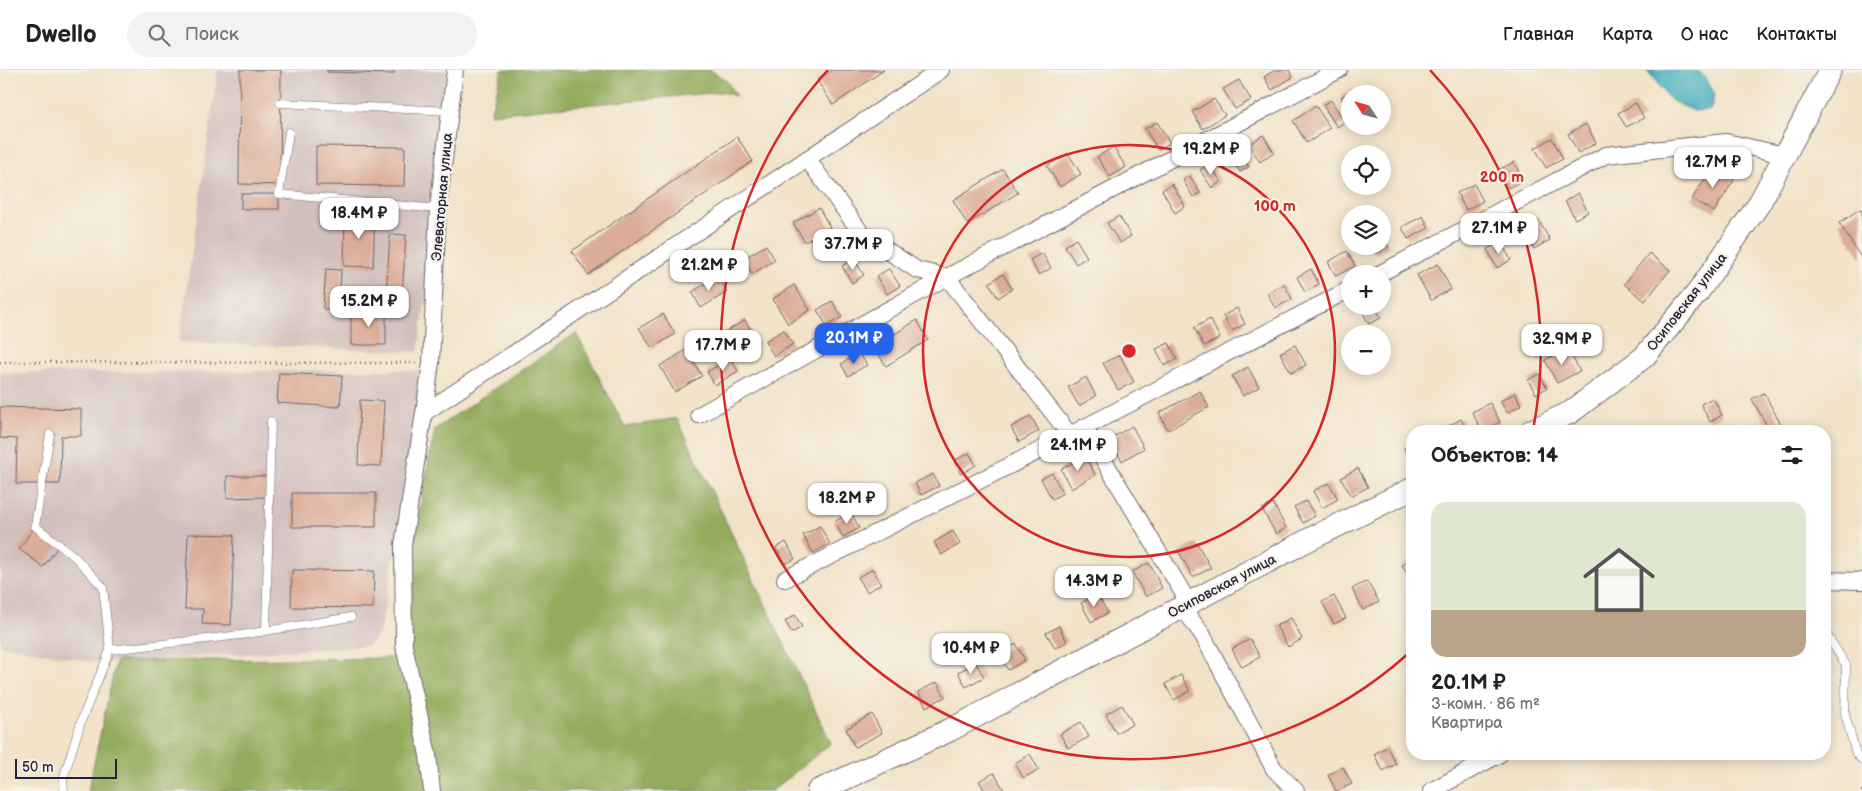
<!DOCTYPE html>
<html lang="ru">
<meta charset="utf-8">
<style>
body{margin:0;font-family:"Balsamiq Sans",sans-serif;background:#f2f2f2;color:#222;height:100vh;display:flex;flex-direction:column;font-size:19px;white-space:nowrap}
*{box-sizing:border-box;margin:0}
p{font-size:16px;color:#767676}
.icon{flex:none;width:28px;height:28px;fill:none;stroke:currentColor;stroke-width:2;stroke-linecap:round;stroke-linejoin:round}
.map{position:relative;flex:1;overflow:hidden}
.side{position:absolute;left:1406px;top:355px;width:425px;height:335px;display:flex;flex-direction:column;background:#fff;border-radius:20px;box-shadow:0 2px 12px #0003}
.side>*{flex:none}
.needle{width:32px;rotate:306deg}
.fabs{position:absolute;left:1341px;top:15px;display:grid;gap:10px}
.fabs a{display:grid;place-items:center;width:50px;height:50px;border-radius:50%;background:#fff;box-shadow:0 2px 12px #0003;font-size:25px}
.scale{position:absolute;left:15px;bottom:12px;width:102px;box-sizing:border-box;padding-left:5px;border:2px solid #22223b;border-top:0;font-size:14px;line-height:18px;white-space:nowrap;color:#22223b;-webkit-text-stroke:4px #f7f3e8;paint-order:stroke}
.price{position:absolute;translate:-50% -42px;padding:0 11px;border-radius:10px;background:#fff;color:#222;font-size:16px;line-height:32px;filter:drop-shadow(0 1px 2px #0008)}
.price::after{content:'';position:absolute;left:50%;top:30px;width:15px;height:11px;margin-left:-8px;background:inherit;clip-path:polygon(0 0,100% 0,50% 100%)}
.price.on{background:#2563eb;color:#fff}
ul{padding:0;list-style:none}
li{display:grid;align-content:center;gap:10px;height:265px;padding:0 25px}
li+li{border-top:1px solid #e0e0e0}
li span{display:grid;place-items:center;height:155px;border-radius:15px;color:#555}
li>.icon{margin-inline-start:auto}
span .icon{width:90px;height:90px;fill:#fffc;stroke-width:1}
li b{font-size:21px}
h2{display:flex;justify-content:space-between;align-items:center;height:60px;padding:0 25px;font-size:21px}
header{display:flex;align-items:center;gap:30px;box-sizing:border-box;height:70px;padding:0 25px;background:#fff;border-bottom:1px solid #e0e0e0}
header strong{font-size:24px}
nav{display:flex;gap:28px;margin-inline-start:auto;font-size:18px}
.search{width:350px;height:45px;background:#f2f2f2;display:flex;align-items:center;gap:12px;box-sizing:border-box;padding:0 18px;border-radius:28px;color:#767676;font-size:19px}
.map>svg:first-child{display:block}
</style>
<header>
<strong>Dwello</strong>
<div class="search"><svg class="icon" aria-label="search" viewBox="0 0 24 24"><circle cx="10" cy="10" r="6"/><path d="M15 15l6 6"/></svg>Поиск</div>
<nav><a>Главная</a><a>Карта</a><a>О нас</a><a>Контакты</a></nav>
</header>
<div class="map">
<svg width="1862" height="721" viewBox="0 0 1862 721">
<rect width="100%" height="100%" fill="#f7f3e8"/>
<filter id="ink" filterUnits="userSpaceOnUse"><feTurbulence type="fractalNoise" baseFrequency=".02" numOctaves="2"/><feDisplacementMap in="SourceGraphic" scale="10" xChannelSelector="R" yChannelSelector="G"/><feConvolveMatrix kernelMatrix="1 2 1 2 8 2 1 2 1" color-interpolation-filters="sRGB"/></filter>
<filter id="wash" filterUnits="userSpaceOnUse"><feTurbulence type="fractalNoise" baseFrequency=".0096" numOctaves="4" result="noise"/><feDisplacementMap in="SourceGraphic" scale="20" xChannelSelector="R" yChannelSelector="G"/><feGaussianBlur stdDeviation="1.12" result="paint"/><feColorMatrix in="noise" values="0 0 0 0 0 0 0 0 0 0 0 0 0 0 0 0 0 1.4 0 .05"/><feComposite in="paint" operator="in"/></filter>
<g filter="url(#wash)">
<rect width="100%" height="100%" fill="#f2e2c7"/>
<!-- industrial -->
<path fill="#d1bfbd" d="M218,0H459L418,282L179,272Z
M418,300L424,343L379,564L368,576L98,593L0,575V444L2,432L0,431V303Z"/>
<!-- forest -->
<path fill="#92ab5c" stroke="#5a664c" d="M502,0H710L727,11L736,26L721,22L490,44Z
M576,263L625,357L677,348L831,673L772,721H88L116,591L391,588L435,359Z"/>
<!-- water -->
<path fill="#3eacbb" stroke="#30677b" d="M1647,0H1696L1706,8L1714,23L1713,32L1710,40L1693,41L1670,30Z"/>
<g id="blocks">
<!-- building -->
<path fill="#dbac97" d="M240,0H281L280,115L239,114Z
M327,0H394V4L327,2Z
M832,0H884L833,35L817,10Z
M1275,0H1289L1293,7L1272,20L1264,7Z
M1239,10L1251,30L1235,39L1223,19Z
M1354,19L1357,24H1350V41L1341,27Z
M1214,29L1225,45L1203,59L1192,42Z
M1331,30L1345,52L1337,57L1323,35Z
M1636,33L1644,48L1626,57L1618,43Z
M1316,36L1330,58L1307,73L1293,51Z
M1157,52L1170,73L1158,80L1145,59Z
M1586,54L1596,73L1578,83L1568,64Z
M1263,65L1274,83L1260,92L1249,74Z
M737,67L753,91L588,205L572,181Z
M1552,68L1563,89L1546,98L1535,78Z
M316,76L405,77L404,116L316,115Z
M1113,77L1126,97L1110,107L1097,87Z
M1238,78L1249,97L1240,102L1228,84Z
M1068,83L1081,104L1060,117L1047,96Z
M1514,92L1523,110L1508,118L1498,100Z
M1210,94L1221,112L1212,118L1200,100Z
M1713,96L1734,110L1714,142L1692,129Z
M1003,99L1018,123L967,154L953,130Z
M1190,106L1200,123L1193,127L1183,110Z
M1172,114L1185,136L1175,143L1162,120Z
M1474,114L1483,131L1466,140L1457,123Z
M1578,123L1588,142L1575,149L1565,131Z
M241,124H279V139H241Z
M819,138L830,157L805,172L793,153Z
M1860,139L1862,141V189L1839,153Z
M345,144L375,145L373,197L344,196Z
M1119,146L1131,166L1120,173L1107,153Z
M1423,146L1429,158L1408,169L1402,157Z
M1539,151L1550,170L1534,179L1523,160Z
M390,164L406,165L402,227L386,226Z
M1382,164L1389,177L1376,184L1372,176H1382Z
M1076,169L1087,187L1076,194L1065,176Z
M1501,172L1511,190L1497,198L1487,179Z
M766,175L775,190L752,204L743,189Z
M1347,181L1355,196L1336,206L1328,192Z
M1042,183L1051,198L1039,205L1030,190Z
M1649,183L1670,200L1645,231L1624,214Z
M854,189L864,205L852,213L842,196Z
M1438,194L1451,219L1431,230L1417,205Z
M326,199L341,200L339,240L323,239Z
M889,199L900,216L887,224L876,206Z
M1311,199L1319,214L1305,222L1297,207Z
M1003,204L1012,219L998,228L989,213Z
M718,206L727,222L701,238L692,222Z
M1284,214L1292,229L1275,238L1267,223Z
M794,215L810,240L788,254L773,229Z
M832,231L842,247L827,256L817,240Z
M1359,236H1374L1381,248L1369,254Z
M1237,238L1245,254L1232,261L1223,246Z
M351,240H386V275H351Z
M663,244L675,264L652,278L639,258Z
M1210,249L1220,268L1204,276L1194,258Z
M745,250L758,272L734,287L720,265Z
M917,250L928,270L886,296L874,277Z
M784,260L793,274L774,286L765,271Z
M1169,273L1177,289L1165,296L1156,279Z
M1295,275L1306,295L1291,303L1280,283Z
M1567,278L1580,301L1557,313L1545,290Z
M686,280L702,306L675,322L660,296Z
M859,283L867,295L848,306L841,294Z
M1120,285L1134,312L1118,320L1103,293Z
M730,288L738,301L715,315L707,302Z
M1248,297L1259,317L1243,326L1232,306Z
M279,303L342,306L340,337L277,333Z
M1539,304L1547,318L1536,324L1528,310Z
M1086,307L1096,326L1079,336L1068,317Z
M1200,321L1209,337L1168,360L1159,343Z
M1515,323L1521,335L1507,343L1500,331Z
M1764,323L1784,360L1781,361H1770L1752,329Z
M1713,328L1722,345L1710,352L1701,334Z
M360,330L384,331L381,396L358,395Z
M1490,333L1500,352L1482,361L1472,342Z
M0,337L81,339V366H61L60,414H16L17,369L0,368Z
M1031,346L1039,361L1019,372L1011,357Z
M1461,349L1468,361H1450L1447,357Z
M1132,356L1144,378L1122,391L1110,369Z
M1412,373V394L1404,378Z
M969,383L976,395L961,404L954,391Z
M1085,386L1095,405L1071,419L1061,399Z
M1358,398L1368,417L1351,426L1341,408Z
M1052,403L1063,423L1052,429L1041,409Z
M933,404L939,416L921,425L915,413Z
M227,406H268V427L227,428Z
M1329,413L1338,429L1322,438L1313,421Z
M292,423H376V457H292Z
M1306,431L1315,446L1303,453L1294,437Z
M1273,433L1286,458L1276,464L1262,439Z
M851,442L859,458L843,467L834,452Z
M35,456L60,474L43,497L19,479Z
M820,456L830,474L813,483L803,465Z
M953,461L960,474L941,485L934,472Z
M188,464L234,465L231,555L202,554L203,539H185Z
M786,472L795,489L785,494L776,478Z
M1197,473L1211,498L1193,507L1179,482Z
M1412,490V502L1408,505L1402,495Z
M1149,493L1162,518L1146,527L1132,502Z
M873,499L881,514L867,522L858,507Z
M292,500L374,501L373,538L291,537Z
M1367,511L1379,532L1363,540L1352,519Z
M1097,524L1108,543L1091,552L1081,533Z
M1334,526L1346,548L1334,554L1322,532Z
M795,545L802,557L792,563L785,551Z
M1291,548L1302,569L1288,577L1276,556Z
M1059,556L1067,572L1055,578L1046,563Z
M1250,569L1260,587L1242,597L1232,579Z
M1016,574L1025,590L1008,600L999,583Z
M976,593L984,607L966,617L958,602Z
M1181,605L1190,621L1174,630L1165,614Z
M937,612L945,627L926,637L918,622Z
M1122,635L1133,654L1116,663L1106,644Z
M872,644L882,663L855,677L846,659Z
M1081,652L1089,667L1068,678L1060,664Z
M1387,677L1396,694L1383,701L1374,684Z
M1030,684L1039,700L1023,708L1015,693Z
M1343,697L1352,714L1336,721L1328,705Z
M994,703L1004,720L985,721L979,711Z"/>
</g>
</g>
<g filter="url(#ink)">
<use href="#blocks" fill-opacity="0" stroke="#6b656c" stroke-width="1"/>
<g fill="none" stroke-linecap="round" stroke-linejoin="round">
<defs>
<path id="lane" d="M280,33L451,41
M289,62L279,124L438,139
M50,364L35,456L75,487L103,517L110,580L82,649L63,709L64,721
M266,561L271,351
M1825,562L1846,595L1845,644L1856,684L1862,690
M110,580L241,565L351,547"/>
<path id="street" d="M808,90L862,164L917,200L947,207L1070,365
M1379,204L1606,85L1726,72L1784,85
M424,343L431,293L438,139L455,0
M699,345L947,207L1339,0
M1084,357L1189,533
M785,509L1070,365L1350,219
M1825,510L1862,511
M1182,537L1202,564L1274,699L1296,721
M432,721L428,685L404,576L403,475L424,343L941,0
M1431,721L1500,684"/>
<path id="secondary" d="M1531,361L1571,342L1644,287L1698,222L1759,134L1830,0
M818,721L950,660L1310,469L1412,419"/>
</defs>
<!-- lane casing -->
<use href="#lane" stroke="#6b656c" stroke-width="9"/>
<!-- street casing -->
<use href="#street" stroke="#6b656c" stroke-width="18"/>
<!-- secondary casing -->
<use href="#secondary" stroke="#6b656c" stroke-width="24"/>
<!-- path -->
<path stroke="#6b656c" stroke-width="2.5" stroke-dasharray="1 4" stroke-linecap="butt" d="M0,292L417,293
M1861,721H1862"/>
<!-- lane -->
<use href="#lane" stroke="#fff" stroke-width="8"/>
<!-- street -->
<use href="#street" stroke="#fff" stroke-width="16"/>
<!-- secondary -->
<use href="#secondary" stroke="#fff" stroke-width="22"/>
</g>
</g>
<!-- distance rings -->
<g fill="none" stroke="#d62828" stroke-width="2.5">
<circle cx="1129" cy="281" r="206"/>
<path d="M1410 582A412 412 0 0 1 828 0M1430 0A412 412 0 0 1 1533 360"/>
</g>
<g text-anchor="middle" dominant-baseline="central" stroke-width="4.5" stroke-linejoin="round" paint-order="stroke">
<!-- street labels -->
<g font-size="14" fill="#22223b" stroke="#f7f3e8">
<text transform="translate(442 127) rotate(-85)">Элеваторная улица</text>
<text transform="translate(1687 232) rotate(-52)">Осиповская улица</text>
<text transform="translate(1222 516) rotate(-28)">Осиповская улица</text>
</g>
</g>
<circle cx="1129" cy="281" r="8" fill="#d62828" stroke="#f7f3e8" stroke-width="2.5"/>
<g font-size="15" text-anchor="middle" font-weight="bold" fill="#d62828" stroke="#f7f3e8" stroke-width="4.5" stroke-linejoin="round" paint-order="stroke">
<text x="1502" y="112">200 m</text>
<text x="1275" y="141">100 m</text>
</g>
</svg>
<div class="fabs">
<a><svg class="needle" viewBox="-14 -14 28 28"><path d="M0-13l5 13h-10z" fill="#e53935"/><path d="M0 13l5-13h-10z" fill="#767676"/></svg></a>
<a><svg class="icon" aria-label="locate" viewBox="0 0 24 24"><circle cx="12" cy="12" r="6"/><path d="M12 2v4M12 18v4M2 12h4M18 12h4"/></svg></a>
<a><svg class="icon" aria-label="layers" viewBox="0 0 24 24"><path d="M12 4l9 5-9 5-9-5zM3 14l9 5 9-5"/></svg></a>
<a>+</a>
<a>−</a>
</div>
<div class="scale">50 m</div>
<b class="price" style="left:1211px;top:106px">19.2M ₽</b>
<b class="price" style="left:1713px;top:119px">12.7M ₽</b>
<b class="price" style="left:359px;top:170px">18.4M ₽</b>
<b class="price" style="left:1499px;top:185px">27.1M ₽</b>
<b class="price" style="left:853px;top:201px">37.7M ₽</b>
<b class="price" style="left:709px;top:222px">21.2M ₽</b>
<b class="price" style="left:369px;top:258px">15.2M ₽</b>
<b class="price on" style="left:854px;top:295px">20.1M ₽</b>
<b class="price" style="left:1562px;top:296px">32.9M ₽</b>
<b class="price" style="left:723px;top:302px">17.7M ₽</b>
<b class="price" style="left:1078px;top:402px">24.1M ₽</b>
<b class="price" style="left:847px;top:455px">18.2M ₽</b>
<b class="price" style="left:1094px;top:538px">14.3M ₽</b>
<b class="price" style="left:971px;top:605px">10.4M ₽</b>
<section class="side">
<h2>Объектов: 14<svg class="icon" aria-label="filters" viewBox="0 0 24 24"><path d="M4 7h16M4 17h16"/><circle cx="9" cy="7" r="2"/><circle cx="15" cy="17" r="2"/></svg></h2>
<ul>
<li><span style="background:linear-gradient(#dfe7d0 70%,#b9a48a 0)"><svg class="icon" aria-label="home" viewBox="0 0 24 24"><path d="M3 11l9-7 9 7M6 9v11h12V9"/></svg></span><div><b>20.1M ₽</b><p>3-комн. · 86 m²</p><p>Квартира</p></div></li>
</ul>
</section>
</div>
